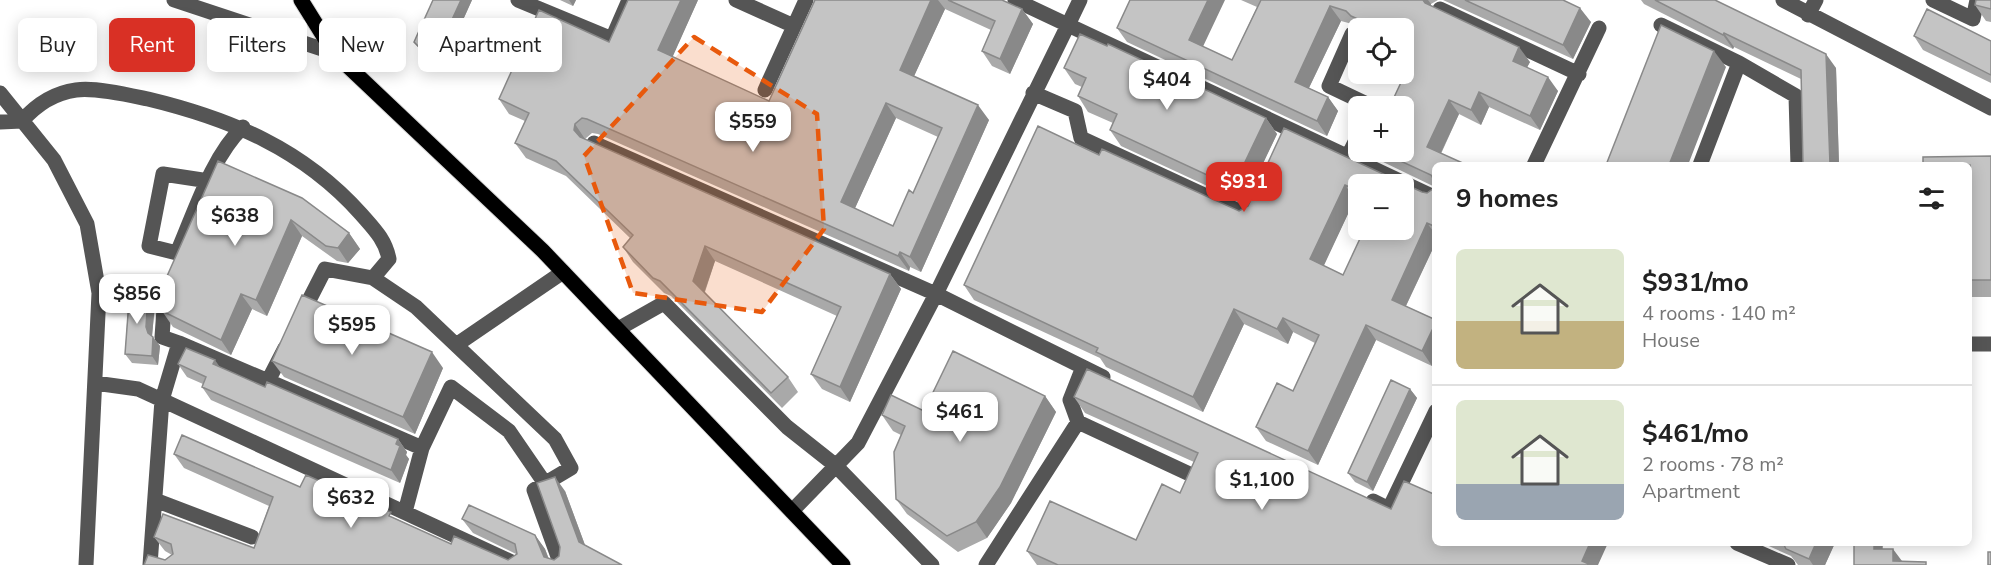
<!DOCTYPE html>
<meta charset="utf-8">
<style>
body{margin:0;font-family:"Nunito Sans",sans-serif;background:#f2f2f2;color:#222;height:100vh;display:flex;flex-direction:column;font-size:22px;white-space:nowrap}
*{box-sizing:border-box;margin:0}
p{font-size:20px;color:#767676}
.icon{flex:none;width:33px;height:33px;fill:none;stroke:currentColor;stroke-width:2;stroke-linecap:round;stroke-linejoin:round}
.map{position:relative;flex:1;overflow:hidden}
.details{position:absolute;left:1432px;top:162px;width:540px;height:384px;display:flex;flex-direction:column;background:#fff;border-radius:9px;box-shadow:0 3px 15px #0003}
.details>*{flex:none}
.banner{position:absolute;left:18px;top:18px;width:570px;height:54px;display:flex;gap:12px}
.buttons{position:absolute;left:1348px;top:18px;display:grid;gap:12px}
.buttons a{display:grid;place-items:center;width:66px;height:66px;border-radius:9px;background:#fff;box-shadow:0 3px 15px #0003;font-size:30px}
.price{position:absolute;translate:-50% -51px;padding:0 14px;border-radius:12px;background:#fff;color:#222;font-size:20px;line-height:39px;filter:drop-shadow(0 2px 3px #0008)}
.price::after{content:'';position:absolute;left:50%;top:36px;width:18px;height:14px;margin-left:-9px;background:inherit;clip-path:polygon(0 0,100% 0,50% 100%)}
.price.active{background:#d93025;color:#fff}
ul{padding:0;list-style:none}
li{display:flex;align-items:center;gap:18px;height:150px;padding:0 24px}
li+li{border-top:2px solid #e0e0e0}
li span{display:grid;place-items:center;flex:none;width:168px;height:120px;border-radius:9px;color:#555}
li>.icon{margin-inline-start:auto}
span .icon{width:72px;height:72px;fill:#fffc;stroke-width:1}
li b{font-size:26px}
h2{display:flex;justify-content:space-between;align-items:center;height:72px;padding:0 24px;font-size:26px}
.chip{padding:0 21px;border-radius:9px;background:#fff;box-shadow:0 3px 15px #0003;font-size:21px;line-height:54px}
.chip.active{background:#d93025;color:#fff}
.map>svg:first-child{display:block}
</style>
<div class="map">
<svg width="1991" height="565" viewBox="0 0 1991 565">
<rect width="100%" height="100%" fill="#fff"/>
<g fill="none" stroke-linecap="round" stroke-linejoin="round">
<defs>
<path id="major" d="M301,0L334,53L543,251L843,565"/>
</defs>
<!-- major casing -->
<use href="#major" stroke="#dbdbdb" stroke-width="17"/>
<!-- minor -->
<path stroke="#555" stroke-width="15" d="M174,0L334,53
M518,0L612,39L629,0
M736,0L794,26
M1015,0L1068,25L1080,0
M1783,0L1991,108
M1933,0L1973,19L1977,0
M1440,9L1579,74
M1808,15L1816,0
M1661,25L1739,63L1796,96L1798,165
M1352,34L1329,86L1371,106
M765,90L806,0
M0,93L54,160L87,224L99,293L86,565
M1033,93L1075,111L1081,138L1241,212
M0,122L22,121C36,105 54,93 76,90C95,87 129,95 148,99C231,119 303,149 361,214C374,229 385,239 389,259L373,278
M594,143L936,294L1103,377
M1348,156L1359,134
M1534,165L1599,28
M1700,165L1739,63
M209,181L163,174L149,246L177,253C194,214 212,156 243,127
M165,295L162,337L179,343
M301,316L325,269L373,278L416,307L555,439L571,468L534,490L561,565
M618,329L664,303L787,427L835,465L932,565
M1970,344H1991
M456,345L563,272
M268,381L422,448L451,387L509,431L544,482
M95,383L138,389L162,400L179,343L268,381L285,348
M1078,422L1070,400L1083,367
M155,500L252,537
M1373,501L1389,509L1436,411
M792,511L858,443L936,294L1068,25L1436,198
M405,512L422,448
M1737,543L1788,565
M150,565L162,400L518,565
M986,565L1078,422L1196,477"/>
<!-- major -->
<use href="#major" stroke="#000" stroke-width="15"/>
</g>
<!-- wall -->
<path fill="#a9a9a9" fill-rule="evenodd" d="M433,0H472L440,71L421,51L414,42Z
M560,0H576L573,6Z
M698,0L672,57L769,101L815,0H1002L1022,9L1033,24L1010,74L992,66L982,51L991,30L945,9L914,76L989,120L921,272L910,267L909,271L598,134L592,133L585,139L890,274L901,289L850,402L822,389L811,374L837,316L715,261L705,292L788,377L798,392L782,408L671,296L664,293L633,262L623,247L630,238L566,176L526,158L515,143L525,121L509,114L499,99L609,42ZM896,118L938,137L913,193L893,226L855,208Z
M1241,0H1438L1431,4V6L1530,62L1527,67L1558,91L1540,130L1489,107L1481,125L1459,114L1436,165V242L1406,306L1436,320V358L1432,366L1376,340L1318,465L1266,441L1256,427L1293,391L1315,343L1293,332L1288,344L1244,324L1203,412L1106,367L1100,358L974,300L964,285L1099,155L1239,211L1248,206L1284,128L1422,192L1427,193L1434,188L1435,187L1381,161L1374,152H1404L1407,69L1404,68V28H1359L1356,25L1341,21L1309,88L1328,97L1338,111L1327,136L1127,42L1117,28L1203,47L1232,60L1257,7ZM1359,184H1404L1343,275L1323,266L1355,199L1359,201Z
M1443,0H1563L1591,22L1573,59Z
M1641,0H1715L1836,68L1839,165H1803L1801,79L1734,47L1733,49L1644,4Z
M1991,0V22L1986,21L1975,5Z
M1914,36L1991,41V83L1923,50Z
M1064,68L1266,118L1277,134L1244,203L1121,146L1110,130L1113,123L1088,112L1078,96L1082,87L1075,84Z
M1991,156V297H1970V165Z
M218,161L349,233L360,249L348,263L337,261L302,236L267,316L252,309L231,355L173,327L162,311Z
M114,294L155,304L152,336L160,346L158,365L132,363L125,354L128,307L120,304Z
M272,361L443,368L415,434L284,377Z
M178,364L220,367L265,387L398,439L407,452L406,455L409,459L400,483L211,400L202,387L203,384L187,377Z
M1410,389L1417,398L1373,491L1355,482L1348,473Z
M1045,396L1056,412L1011,503L987,538L958,552L907,514L896,499L901,435L893,431L882,415Z
M1074,397L1436,543L1598,565H1037L1027,551L1136,540L1180,493L1194,462L1085,413Z
M174,454L300,487L395,518L451,544L508,560L516,554L473,533L462,519L535,535L545,549L549,559L554,560L559,556L565,491L585,545L622,565L165,560L172,555L165,551L154,537L254,548L269,506L184,468Z
M1762,543H1835L1825,565H1798L1791,556Z"/>
<!-- shaded-wall -->
<path fill="#898989" d="M461,0H472L440,71L433,61Z
M569,0H576L573,6Z
M681,0H698L669,65L658,50Z
M931,0H938L945,9L910,85L900,70Z
M1208,0H1225L1199,55L1189,40Z
M1423,0H1428L1431,4L1430,10Z
M1330,6L1341,21L1305,96L1295,82Z
M1580,8L1591,22L1573,59L1563,45Z
M1022,9L1033,24L1010,74L1000,59Z
M1724,33L1734,47L1733,49L1723,35Z
M1519,47L1530,62L1523,75L1513,61Z
M1714,51L1726,67L1688,165H1669Z
M1826,54L1836,68L1839,165H1830Z
M1548,77L1558,91L1540,130L1530,116Z
M1479,92L1489,107L1481,125L1471,110Z
M1328,97L1338,111L1327,136L1317,121Z
M1449,100L1459,114L1437,161L1427,147Z
M886,103L896,118L851,217L841,202Z
M978,105L989,120L921,272L910,257Z
M1266,118L1277,134L1244,203L1233,187Z
M575,124L585,139L584,145L574,130Z
M1345,185L1355,199L1320,274L1310,259Z
M291,220L302,236L267,316L256,300Z
M1427,223L1436,235V242L1402,314L1392,300Z
M349,233L360,249L348,263L338,248Z
M705,246L715,261L703,296L693,281Z
M900,252L910,267L909,271L898,256Z
M890,274L901,289L850,402L840,387Z
M148,294L155,304L152,336L160,346L158,365L152,356L146,327Z
M241,294L252,309L231,355L221,340Z
M1234,309L1244,324L1203,412L1193,397Z
M1283,318L1293,332L1288,344L1277,329Z
M1436,322V358L1432,366L1422,351Z
M1366,325L1376,340L1318,465L1308,451Z
M432,352L443,368L415,434L403,417Z
M215,360L224,373L213,364Z
M1410,389L1417,398L1373,491L1367,482Z
M1045,396L1056,412L1011,503L987,538L976,522Z
M398,439L407,452L406,455L409,459L400,483L391,470L396,444Z
M555,477L565,491L589,556L579,542Z
M535,535L545,549L551,565L544,557Z
M1590,543H1608L1598,565H1585L1582,561Z
M1816,543H1835L1825,565H1813L1809,559Z
M1874,543H1883L1882,560L1874,549Z
M1893,549L1902,561H1893Z"/>
<!-- building -->
<path fill="#c4c4c4" stroke="#898989" stroke-width="1.5" fill-rule="evenodd" d="M433,0H461L433,61L414,42Z
M628,0H681L658,50L769,101L815,0H931L900,70L978,105L910,257L900,252L898,256L587,119L582,118L575,124L574,130L580,137L890,274L840,387L811,374L841,307L705,246L693,281L788,377L771,393L660,281L653,278L623,247L633,235L556,161L515,143L529,113L499,99L539,10L609,42ZM886,103L942,128L913,193L909,190L893,226L841,202Z
M948,0H1002L1022,9L1000,59L982,51L995,21Z
M1130,0H1208L1189,40L1232,60L1261,0H1423L1425,3L1519,47L1513,61L1548,77L1530,116L1479,92L1471,110L1449,100L1427,147L1467,165H1436V227L1427,223L1392,300L1436,320V322L1422,351L1366,325L1308,451L1256,427L1277,383L1293,391L1319,335L1283,318L1277,329L1234,309L1193,397L1096,352L1098,348L964,285L1038,126L1099,155L1102,149L1239,211L1248,206L1284,128L1422,192L1427,193L1434,188L1435,182L1431,175L1381,152H1404V106H1390L1411,61L1404,58V28H1378L1351,16L1346,11L1330,6L1295,82L1328,97L1317,121L1117,28ZM1359,184H1404V230H1364L1343,275L1310,259L1345,185L1359,191Z
M1465,0H1563L1580,8L1563,45Z
M1655,0H1715L1826,54L1830,165H1803L1801,70L1724,33L1723,35Z
M1976,0H1991V9L1975,5Z
M1927,9L1991,41V75L1914,36Z
M1661,25L1714,51L1669,165H1606Z
M1080,34L1107,46L1108,44L1266,118L1233,187L1110,130L1117,114L1078,96L1086,78L1064,68Z
M1991,156V280H1970V165H1923V157Z
M218,161L302,198L349,233L338,248L326,246L291,220L256,300L241,294L221,340L162,311L164,283Z
M114,292L148,294L146,327L148,333L153,337L152,356L125,354L129,301L114,294Z
M302,295L432,352L403,417L272,361Z
M186,348L215,360L213,364L265,387L267,382L398,439L396,444L400,446L391,470L202,387L206,377L178,364Z
M953,351L1045,396L1000,487L976,522L947,536L896,499L894,452L905,426L882,415L891,395L924,411Z
M1087,369L1391,509L1404,481L1436,495V543H1590L1582,561L1591,565H1058L1027,551L1050,501L1136,540L1162,484L1180,493L1198,453L1074,397Z
M1391,380L1410,389L1367,482L1348,473Z
M182,435L300,487L306,475L391,512L389,516L451,544L454,536L508,560L517,554L515,544L462,519L469,505L535,535L544,557L554,560L559,556L560,547L537,483L555,477L579,542L622,565H144L148,555L165,560L173,554L171,544L154,537L163,514L254,548L273,497L174,454Z
M1783,543H1816L1809,559L1786,549Z
M1854,543H1874V549H1893V561L1926,562V565H1854Z
M1988,552H1991V565H1988Z"/>
<!-- marked area -->
<path fill="#e8590c" fill-opacity="0.2" stroke="#e8590c" stroke-width="4.5" stroke-dasharray="12 8" stroke-linejoin="round" d="M694,37L817,114L824,229L762,312L633,293L584,156Z"/>
</svg>
<div class="buttons">
<a><svg class="icon" aria-label="locate" viewBox="0 0 24 24"><circle cx="12" cy="12" r="6"/><path d="M12 2v4M12 18v4M2 12h4M18 12h4"/></svg></a>
<a>+</a>
<a>−</a>
</div>
<b class="price" style="left:1167px;top:111px">$404</b>
<b class="price" style="left:753px;top:153px">$559</b>
<b class="price active" style="left:1244px;top:213px">$931</b>
<b class="price" style="left:235px;top:247px">$638</b>
<b class="price" style="left:137px;top:325px">$856</b>
<b class="price" style="left:352px;top:356px">$595</b>
<b class="price" style="left:960px;top:443px">$461</b>
<b class="price" style="left:1262px;top:511px">$1,100</b>
<b class="price" style="left:351px;top:529px">$632</b>
<div class="banner">
<a class="chip">Buy</a>
<a class="chip active">Rent</a>
<a class="chip">Filters</a>
<a class="chip">New</a>
<a class="chip">Apartment</a>
</div>
<section class="details">
<h2>9 homes<svg class="icon" aria-label="filters" viewBox="0 0 24 24"><path d="M4 7h16M4 17h16"/><circle cx="9" cy="7" r="2"/><circle cx="15" cy="17" r="2"/></svg></h2>
<ul>
<li><span style="background:linear-gradient(#dfe7d0 60%,#c2b280 0)"><svg class="icon" aria-label="home" viewBox="0 0 24 24"><path d="M3 11l9-7 9 7M6 9v11h12V9"/></svg></span><div><b>$931/mo</b><p>4 rooms · 140 m²</p><p>House</p></div></li>
<li><span style="background:linear-gradient(#dfe7d0 70%,#9aa5b1 0)"><svg class="icon" aria-label="home" viewBox="0 0 24 24"><path d="M3 11l9-7 9 7M6 9v11h12V9"/></svg></span><div><b>$461/mo</b><p>2 rooms · 78 m²</p><p>Apartment</p></div></li>
</ul>
</section>
</div>
